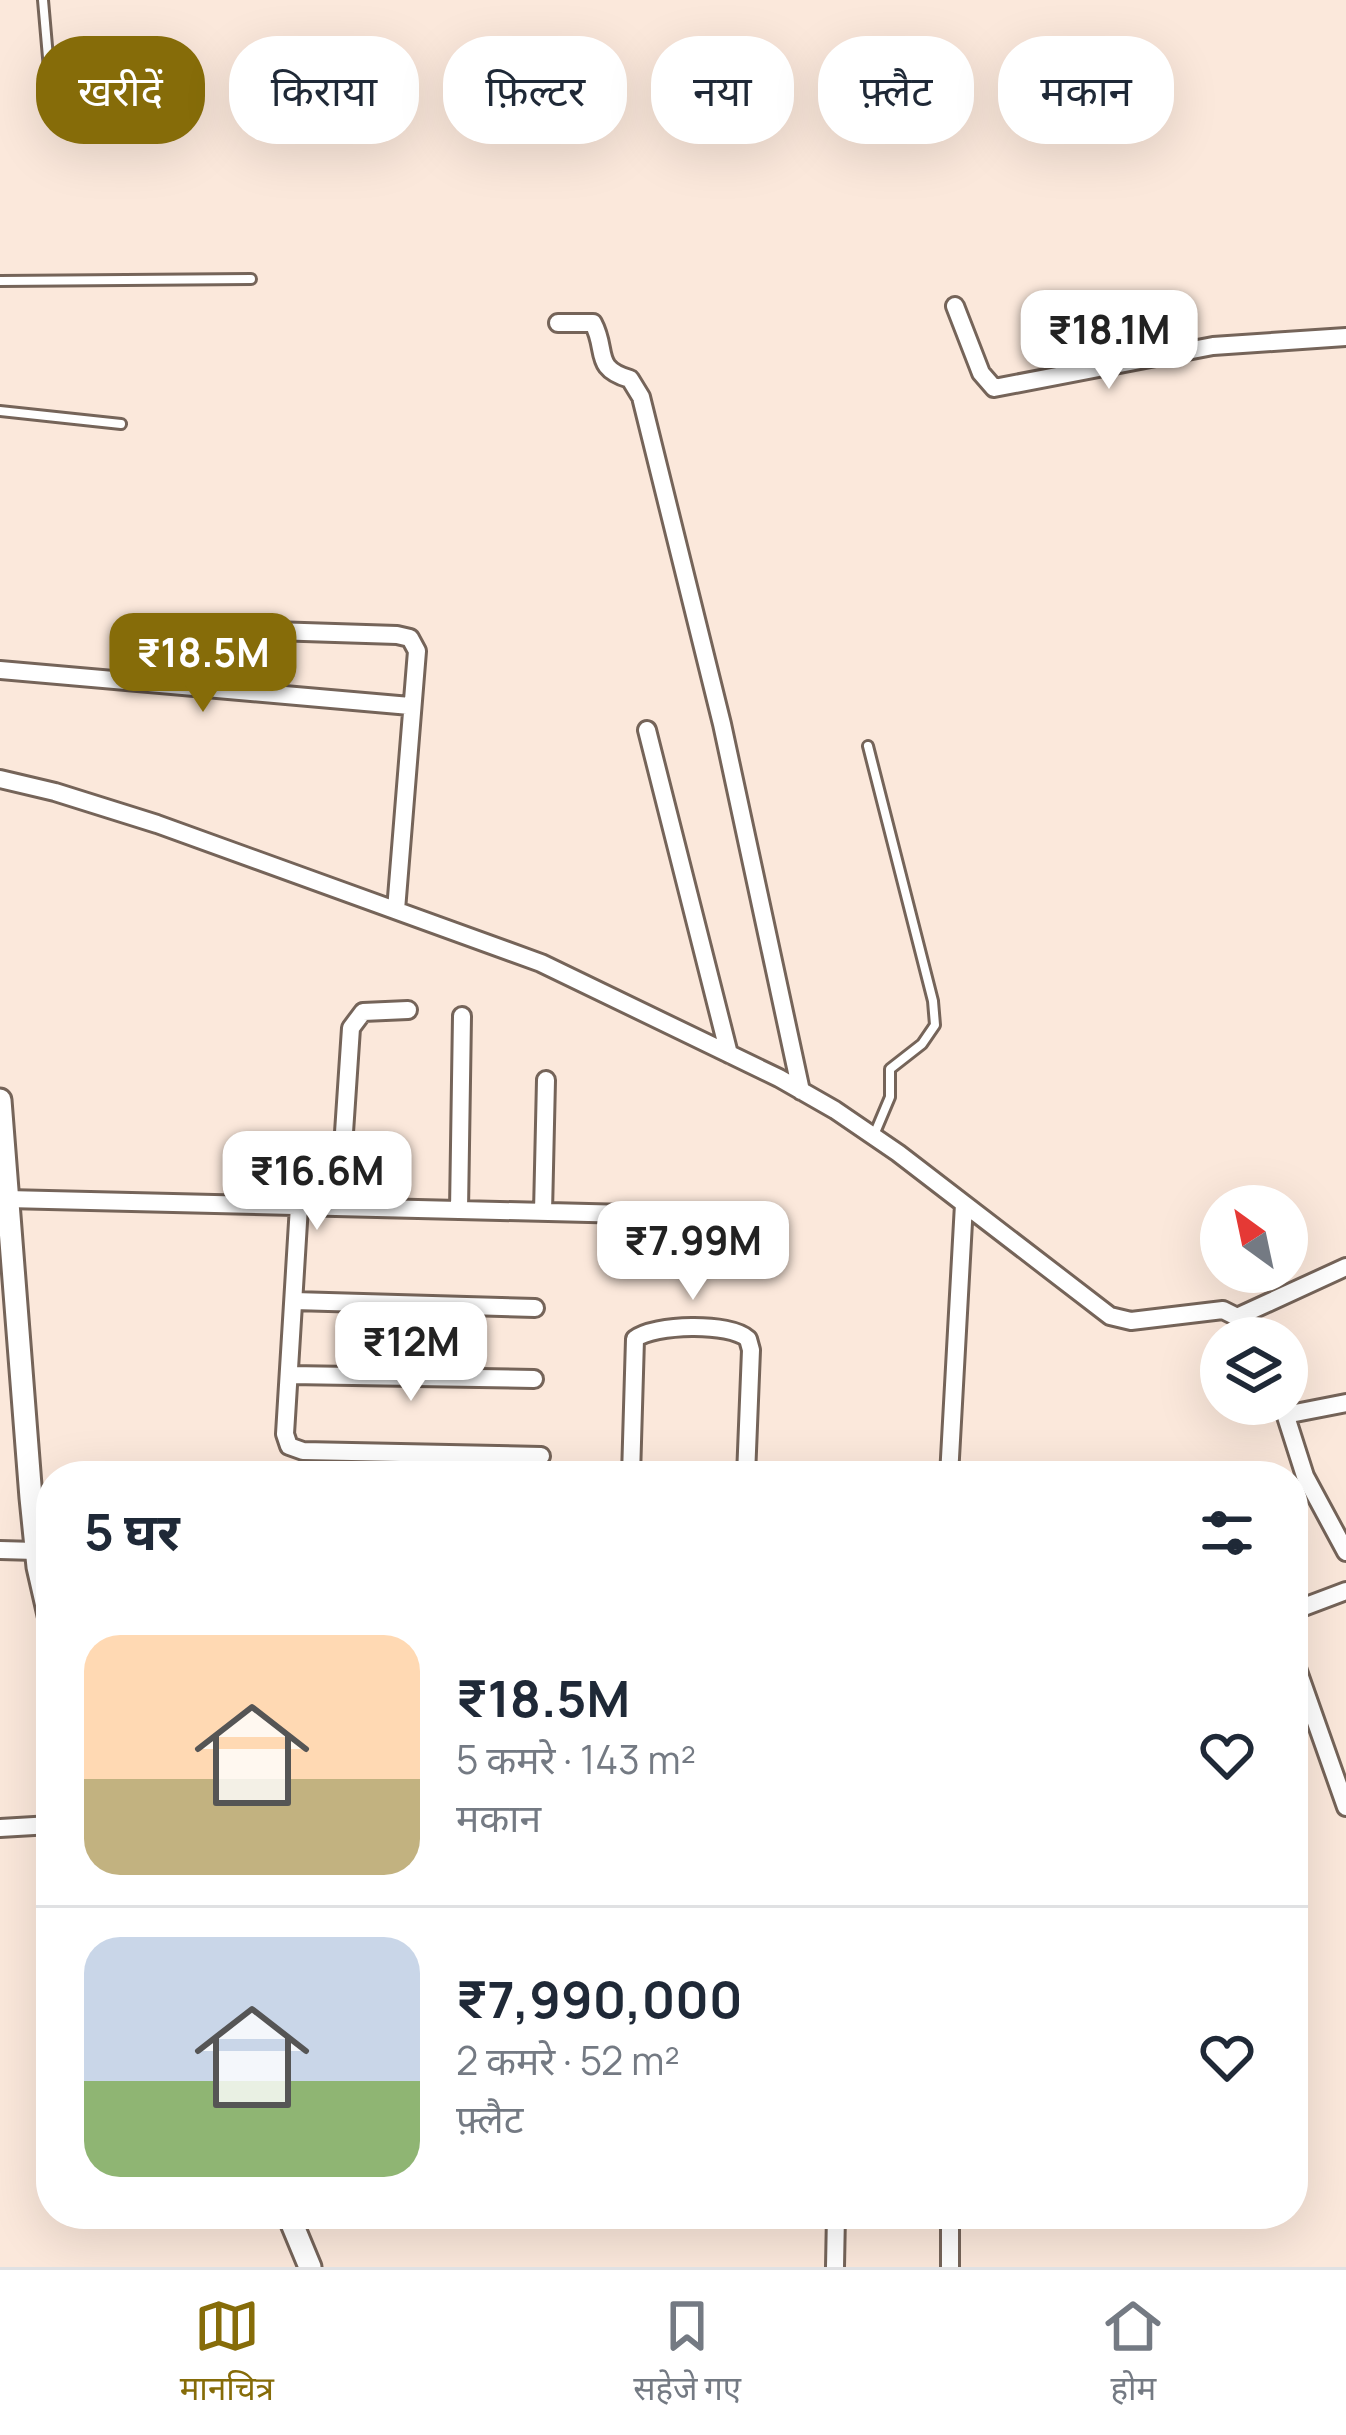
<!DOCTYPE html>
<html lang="hi">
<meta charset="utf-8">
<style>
body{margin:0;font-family:Manrope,"Noto Sans Devanagari",sans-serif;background:#f2f2f3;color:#1f2937;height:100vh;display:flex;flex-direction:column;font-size:45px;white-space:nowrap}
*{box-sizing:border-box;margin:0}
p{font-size:39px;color:#747a83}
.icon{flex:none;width:66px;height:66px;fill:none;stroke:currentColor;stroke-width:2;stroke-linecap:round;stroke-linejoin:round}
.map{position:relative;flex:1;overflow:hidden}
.drawer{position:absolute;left:36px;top:1461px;width:1272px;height:768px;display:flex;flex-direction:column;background:#fff;border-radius:48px;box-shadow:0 12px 48px #0002}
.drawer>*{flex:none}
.guide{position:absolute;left:36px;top:36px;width:1275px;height:108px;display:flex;gap:24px}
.needle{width:78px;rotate:327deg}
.tools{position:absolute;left:1200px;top:1185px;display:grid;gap:24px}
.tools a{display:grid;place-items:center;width:108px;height:108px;border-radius:50%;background:#fff;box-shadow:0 12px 48px #0002;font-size:60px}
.price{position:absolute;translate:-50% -102px;padding:0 27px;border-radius:24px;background:#fff;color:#222;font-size:39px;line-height:78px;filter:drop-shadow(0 3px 6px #0008)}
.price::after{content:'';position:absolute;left:50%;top:72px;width:36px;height:27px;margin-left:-18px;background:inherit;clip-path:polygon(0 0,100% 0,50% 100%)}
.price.on{background:#866c09;color:#fff}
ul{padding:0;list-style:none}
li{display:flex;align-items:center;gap:36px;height:300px;padding:0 48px}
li+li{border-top:3px solid #e0e1e3}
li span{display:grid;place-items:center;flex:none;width:336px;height:240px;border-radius:36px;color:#555}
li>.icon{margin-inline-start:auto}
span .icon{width:144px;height:144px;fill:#fffc;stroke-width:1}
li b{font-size:51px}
h2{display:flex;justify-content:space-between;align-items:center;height:144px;padding:0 48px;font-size:51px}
.tag{padding:0 42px;border-radius:48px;background:#fff;box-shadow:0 12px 48px #0002;font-size:42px;line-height:108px}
.tag.on{background:#866c09;color:#fff}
.tabs{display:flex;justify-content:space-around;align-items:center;height:168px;border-top:3px solid #e0e1e3;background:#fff;font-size:33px;color:#747a83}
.tabs a{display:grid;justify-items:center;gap:6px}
.tabs .on{color:#866c09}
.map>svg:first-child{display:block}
</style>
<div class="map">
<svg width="1346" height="2267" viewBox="0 0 1346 2267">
<rect width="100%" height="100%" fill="#fbe8db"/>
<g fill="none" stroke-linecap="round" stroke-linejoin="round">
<defs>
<path id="service" d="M43,0L51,92
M0,281L251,279
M0,411L121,424
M868,746L933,1001L935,1025L922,1044L890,1069V1097L874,1135"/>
<path id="minor" d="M955,306L981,373L994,388L1213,346L1346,337
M558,323H593C608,351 592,368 630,379L641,397L722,724L801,1091
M273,631L397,635L410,638L417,651L396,910
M0,670L410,706
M647,730L729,1054
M0,779L55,792L157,824L541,963L779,1078L835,1110L898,1153L1110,1316L1131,1321L1223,1310L1237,1317L1255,1338
M7,1199L629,1214
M299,1206L285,1434L289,1446L303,1451L541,1456
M339,1207L351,1028L363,1012L408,1010
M459,1210L462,1016
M543,1212L546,1080
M294,1301L535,1308
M1237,1317L1346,1267
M290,1375L534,1379
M1282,1404L1305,1476L1346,1552
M1285,1415L1346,1403
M631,1476L635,1339C654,1324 730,1322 748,1339L751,1350L746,1476
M949,1476L964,1204
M0,1550L36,1551
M1293,1611L1346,1591
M1293,1657L1346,1807
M0,1828L51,1825
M835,2267L836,2214
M950,2267V2214"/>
<path id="tertiary" d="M0,1100L31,1498L38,1567L51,1624
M288,2214L310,2267"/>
</defs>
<!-- service casing -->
<use href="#service" stroke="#756459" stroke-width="14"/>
<!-- minor casing -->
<use href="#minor" stroke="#756459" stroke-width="22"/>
<!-- tertiary casing -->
<use href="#tertiary" stroke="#756459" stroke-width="27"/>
<!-- service -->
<use href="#service" stroke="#fff" stroke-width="8"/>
<!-- minor -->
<use href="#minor" stroke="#fff" stroke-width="16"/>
<!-- tertiary -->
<use href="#tertiary" stroke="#fff" stroke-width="21"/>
</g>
</svg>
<div class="tools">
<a><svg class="needle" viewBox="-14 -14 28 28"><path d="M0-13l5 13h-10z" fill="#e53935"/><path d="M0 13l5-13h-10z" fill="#747a83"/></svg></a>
<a><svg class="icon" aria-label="layers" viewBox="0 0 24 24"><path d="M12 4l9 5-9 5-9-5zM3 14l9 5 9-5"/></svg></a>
</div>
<b class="price" style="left:1109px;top:392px">₹18.1M</b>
<b class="price on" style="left:203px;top:715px">₹18.5M</b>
<b class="price" style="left:317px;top:1233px">₹16.6M</b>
<b class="price" style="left:693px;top:1303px">₹7.99M</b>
<b class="price" style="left:411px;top:1404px">₹12M</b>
<div class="guide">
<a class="tag on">खरीदें</a>
<a class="tag">किराया</a>
<a class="tag">फ़िल्टर</a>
<a class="tag">नया</a>
<a class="tag">फ़्लैट</a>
<a class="tag">मकान</a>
</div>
<section class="drawer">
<h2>5 घर<svg class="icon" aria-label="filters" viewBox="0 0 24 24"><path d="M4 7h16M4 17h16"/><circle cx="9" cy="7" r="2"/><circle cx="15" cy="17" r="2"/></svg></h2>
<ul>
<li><span style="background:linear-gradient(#ffd9b3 60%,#c2b280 0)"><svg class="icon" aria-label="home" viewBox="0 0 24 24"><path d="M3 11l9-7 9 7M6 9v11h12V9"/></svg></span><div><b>₹18.5M</b><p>5 कमरे · 143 m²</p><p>मकान</p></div><svg class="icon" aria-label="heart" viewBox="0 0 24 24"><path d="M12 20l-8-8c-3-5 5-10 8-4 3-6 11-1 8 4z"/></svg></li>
<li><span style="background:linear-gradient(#c9d6e8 60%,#8fb573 0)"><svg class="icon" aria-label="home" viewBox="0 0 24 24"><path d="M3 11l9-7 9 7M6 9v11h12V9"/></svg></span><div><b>₹7,990,000</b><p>2 कमरे · 52 m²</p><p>फ़्लैट</p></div><svg class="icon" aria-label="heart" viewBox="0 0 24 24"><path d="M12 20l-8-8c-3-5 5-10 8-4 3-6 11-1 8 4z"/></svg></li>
</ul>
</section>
</div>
<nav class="tabs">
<a class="on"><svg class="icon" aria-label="map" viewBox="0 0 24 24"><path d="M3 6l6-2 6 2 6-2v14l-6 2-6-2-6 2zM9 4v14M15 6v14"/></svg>मानचित्र</a>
<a><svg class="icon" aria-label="saved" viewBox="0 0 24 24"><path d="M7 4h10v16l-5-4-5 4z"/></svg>सहेजे गए</a>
<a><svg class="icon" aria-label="home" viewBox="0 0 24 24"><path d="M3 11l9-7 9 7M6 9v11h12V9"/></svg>होम</a>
</nav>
